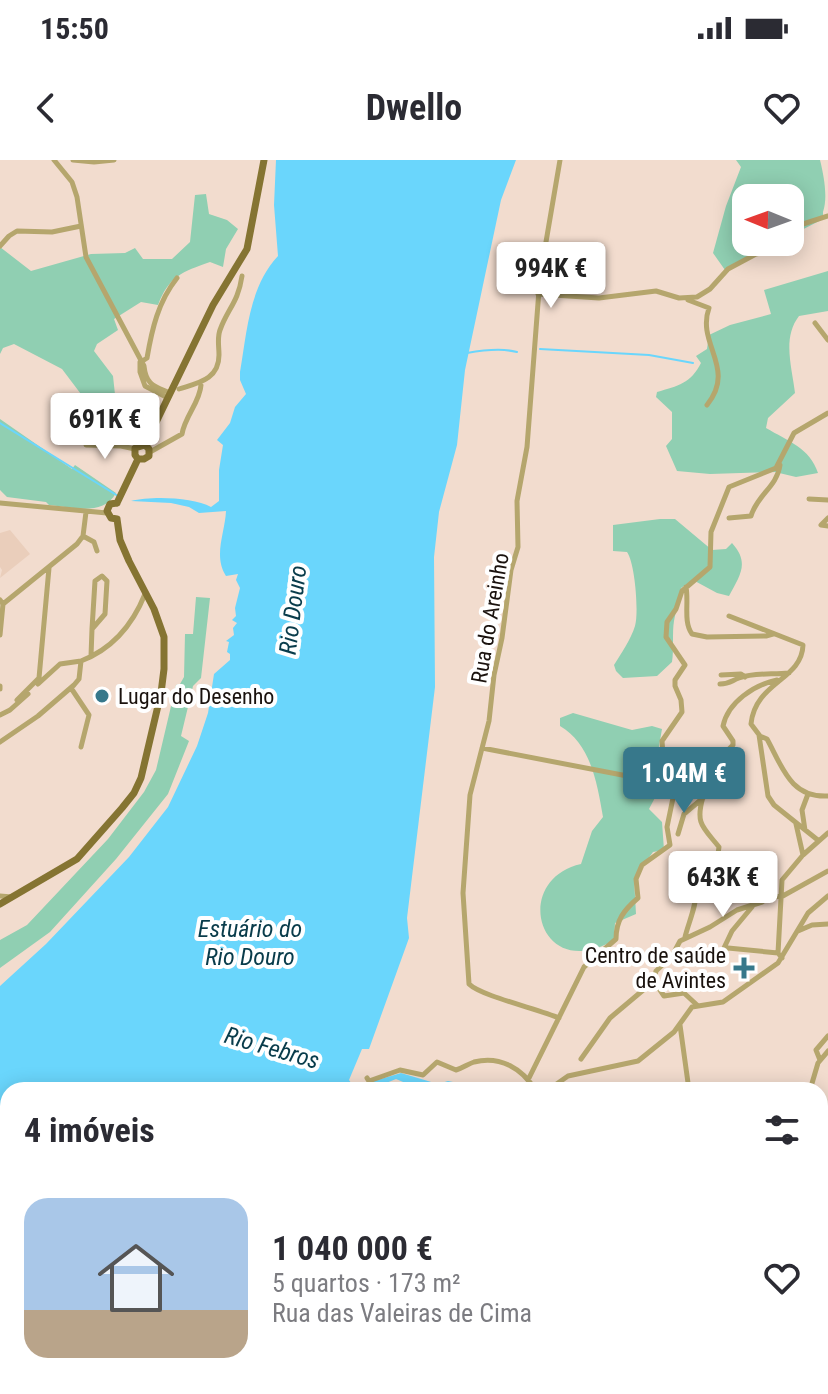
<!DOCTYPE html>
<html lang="pt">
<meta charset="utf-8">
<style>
body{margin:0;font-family:"Roboto Condensed",sans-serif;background:#f7f7f7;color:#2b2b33;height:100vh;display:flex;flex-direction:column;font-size:30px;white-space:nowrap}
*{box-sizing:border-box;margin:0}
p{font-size:26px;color:#7c7c81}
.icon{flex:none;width:44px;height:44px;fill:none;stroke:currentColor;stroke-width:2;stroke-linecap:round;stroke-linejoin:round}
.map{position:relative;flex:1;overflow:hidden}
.side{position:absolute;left:0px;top:922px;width:828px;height:312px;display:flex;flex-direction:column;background:#fff;border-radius:24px 24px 0 0;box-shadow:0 4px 20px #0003}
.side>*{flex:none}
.needle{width:52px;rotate:271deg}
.controls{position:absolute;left:732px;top:24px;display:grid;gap:16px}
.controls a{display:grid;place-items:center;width:72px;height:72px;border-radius:16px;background:#fff;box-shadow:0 4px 20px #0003;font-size:40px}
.price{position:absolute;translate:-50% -68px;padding:0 18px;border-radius:8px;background:#fff;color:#222;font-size:26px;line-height:52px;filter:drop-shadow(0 2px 4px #0008)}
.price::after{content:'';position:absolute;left:50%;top:48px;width:24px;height:18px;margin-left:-12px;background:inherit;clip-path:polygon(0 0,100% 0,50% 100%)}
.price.active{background:#37788b;color:#fff}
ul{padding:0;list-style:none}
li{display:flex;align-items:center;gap:24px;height:200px;padding:0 24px}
li span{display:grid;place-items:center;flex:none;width:224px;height:160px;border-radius:24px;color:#555}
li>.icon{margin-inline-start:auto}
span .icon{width:96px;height:96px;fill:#fffc;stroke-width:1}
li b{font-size:34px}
h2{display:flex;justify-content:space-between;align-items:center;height:96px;padding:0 24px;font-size:34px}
.status{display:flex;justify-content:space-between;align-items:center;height:56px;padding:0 40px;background:#fff;direction:ltr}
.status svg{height:22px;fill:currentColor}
header{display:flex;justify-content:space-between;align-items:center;height:104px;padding:0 24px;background:#fff;font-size:36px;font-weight:700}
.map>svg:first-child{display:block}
</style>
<div class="status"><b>15:50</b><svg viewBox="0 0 49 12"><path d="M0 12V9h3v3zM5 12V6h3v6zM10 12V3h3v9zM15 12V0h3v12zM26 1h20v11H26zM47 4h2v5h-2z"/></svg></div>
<header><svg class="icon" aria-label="back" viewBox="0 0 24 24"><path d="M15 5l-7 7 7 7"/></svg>Dwello<svg class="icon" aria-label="heart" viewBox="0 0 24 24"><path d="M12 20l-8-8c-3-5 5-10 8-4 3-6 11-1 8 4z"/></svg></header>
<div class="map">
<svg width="828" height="1234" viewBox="0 0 828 1234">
<rect width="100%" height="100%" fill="#f2dcce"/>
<!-- built -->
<path fill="#eacebb" d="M10,370L30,394L0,418L2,410L0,407V373Z"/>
<!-- green -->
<path fill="#90cfb2" d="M736,0H820C824,16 828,38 823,52V59L790,76V38H746V82H778L725,110L713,93L726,46L741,7Z
M206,34L209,54L227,60L238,69L226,89L223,107L210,102C182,112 169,116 158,145L141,142L114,159L118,170L97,184L94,191L113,216L117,253L111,260L96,254L62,209L14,184L3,188L0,194V87L31,111L91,94L125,93L135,88L143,99H172L190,82L195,35Z
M828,111V151L799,156C782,178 792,207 795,233L768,258L766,268C788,281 810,288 818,313L796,317L775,312L710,314L677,311L666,286L672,279V252L656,237L657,232C678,226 691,223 701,203L696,196L707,189L709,175L730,165L771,154L764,130Z
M0,259L72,309L75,305L116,333C103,357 72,347 49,345L46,342L7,337L0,330Z
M660,359H675L712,390L726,389L732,383C750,403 740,415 729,436L717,433L693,420L681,428C680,440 676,449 674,461C672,472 674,489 672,502L657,516L623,518L616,511L614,505C621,494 631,479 635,466C639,453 635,403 627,392L613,391V365Z
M196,437L210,438L201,518L193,526L181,576L189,581L168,634L116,699L50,772L0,808V780L27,765L108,679L144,632L156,610L176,525L180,524L184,517L185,474H193Z
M573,553L632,570L652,566L662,569L657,598L658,632L649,649L662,662L664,690L653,692L634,718L636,754L615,763L614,780C539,825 510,720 581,704L592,671L603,657C597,623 591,584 560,566V558Z
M8,1130V1226H67L47,1234H0V1132Z"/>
<!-- water -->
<path fill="#6ad6fc" d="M276,0H516L501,40L465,210L457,285L439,352L434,397L435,527L407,758L409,778L369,889H362L349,920L354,927L401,913L438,924L448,921L458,923L466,930H422L396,919L369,930H8V1124L0,1127V826L46,784L129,697L168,647L197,586L208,553L214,514L230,500V494L227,492L229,482L226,481L234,475L233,468L237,463L232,460L236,456L235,448L240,428L236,420L238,414L226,416C213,396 225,373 226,351L199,353L189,347L171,343L131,341C151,336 193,337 211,347L219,341V310L223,285L217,280L230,263L235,247L246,234L240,220V212C247,172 249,127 278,96L274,45Z"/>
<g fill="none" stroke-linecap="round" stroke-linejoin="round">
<!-- stream -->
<path stroke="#6ad6fc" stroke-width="2" d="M540,189L649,195L693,203
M467,193C484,190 502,188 517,192
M0,263L118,336"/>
<!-- river -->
<path stroke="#6ad6fc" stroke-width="8" d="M820,985L828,984"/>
<!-- minor -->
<path stroke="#b5a66d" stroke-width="5" d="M54,0L72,22L77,37L86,97L144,206C146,225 154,226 170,233
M73,0L94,2L114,0
M790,75L803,64L828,56
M0,86L9,76L17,71L52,72L81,66
M538,134L599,138L656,131L679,138L697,137L710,129L728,109L756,94L769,91L779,82
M688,140L709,148C696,184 737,208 707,245
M815,163L828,180
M140,202V212L145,226L168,238
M141,202L147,198C152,169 158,142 177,118
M179,229C197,223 219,220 219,195C219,186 217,178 220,170C228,148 238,143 242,116
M86,285L121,286L135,289
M150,292L182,274C185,256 200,242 201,225
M809,339L828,340
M0,343L107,353
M729,358L751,356C757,335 777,327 780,305
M828,358L821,365L828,366
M83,376L94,382L97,391
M686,427C689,442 683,462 692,474L707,477L766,476L773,474
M0,440L3,444L0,475
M3,444L77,384L83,376L86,352
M729,456L803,485C802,520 755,522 751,564L760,576L767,579C782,606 790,638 828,636
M91,496L92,469L105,454L107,421L102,416L95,421L92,469
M721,515L741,514L745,517
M38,524L60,504L81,501
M720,524C730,524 731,521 739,518C755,512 773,515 789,513
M0,526V529
M71,528L89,555L81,587
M17,540L39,518L49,408
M0,555L10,550L28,534
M759,575L768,636L774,645L819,681
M0,582L38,556L74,525L79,519L81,501C112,489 133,464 145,434
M482,588L643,619L671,628
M727,591L733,585V581L723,566C728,542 754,525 777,520
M796,664L803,695
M805,670L802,650L808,634
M678,674L684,654L703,638
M0,736L12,737
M781,737L828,711
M798,771L812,765L828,764
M685,777C689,761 697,745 696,729C708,710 716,712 719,687C703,667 695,664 703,637
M723,790L732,771L752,747
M704,798L728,788L778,793
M782,798L778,793L782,720L803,695L828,673
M654,821L656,811L672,796L680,781L710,767L737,750L762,742L770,735L780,737
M654,821L664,836L684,833L697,845
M559,858C538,849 481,836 469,824L463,733L470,635L489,561L494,515L502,478L511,410L518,387L517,341L527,287L540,117L560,0
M680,865L689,930
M581,899L610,858L654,821
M820,900L816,890L828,876
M367,918L369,921L400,910L423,915L437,902L456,910C463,908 468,904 474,902C500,895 523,909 535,930
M529,918L584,807L616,779C616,760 624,750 638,738L636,719L642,705L670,685L667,667L673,638L664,608L662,581L682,552L681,540L675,526V520L685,505L666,477L667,462L676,449L682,431L710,407L711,372L729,327L776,308L794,273L828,253
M548,930L568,916L638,901L674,872L692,847L723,842L778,803L808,753L828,736
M562,930L595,927L619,930
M810,930L818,903L828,891
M820,933L828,962
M820,1058L828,1056
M820,1077L828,1073
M820,1132H828
M820,1159L828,1155
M820,1213L828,1208
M323,1226L332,1234
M598,1226L599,1234
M621,1226L627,1234
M718,1226L725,1234
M180,1234L181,1230L195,1228L222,1234
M255,1234L259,1226
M344,1234L373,1226
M563,1234L564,1226
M633,1234L643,1226
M690,1234L699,1226
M763,1234H776
M785,1234L798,1226"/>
<!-- major -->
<path stroke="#857432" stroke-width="7" d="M145,285L213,145L247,89L264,0
M138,299H144L149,296V289L145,285
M138,299L135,295V288L145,285
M117,343L138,299
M117,343L110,344L107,351L111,358L117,359
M0,744L77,699L122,648L134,633L141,618L161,533L164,509V477L154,449L129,401L120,380L117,359"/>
<!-- highway -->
<path stroke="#766200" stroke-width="8" d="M820,1087L828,1086
M820,1096L828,1095
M65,1234L86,1226
M91,1234L116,1226"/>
</g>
<!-- markers -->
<g fill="#37788b" stroke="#fff" stroke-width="3">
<circle cx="102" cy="536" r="8"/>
<path d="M740 796h8v8h8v8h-8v8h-8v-8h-8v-8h8z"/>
</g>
<g text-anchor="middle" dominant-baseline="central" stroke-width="8" stroke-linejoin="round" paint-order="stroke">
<!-- street labels -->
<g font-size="22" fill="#1a120e" stroke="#fff">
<text transform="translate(490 458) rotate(-80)">Rua do Areinho</text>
</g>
<!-- poi labels -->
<g font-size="22" fill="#1a120e" stroke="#fff" text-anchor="start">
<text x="118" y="536">Lugar do Desenho</text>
<text x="726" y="795" text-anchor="end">Centro de saúde<tspan x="726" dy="25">de Avintes</tspan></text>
</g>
<!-- water labels -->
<g font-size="24" font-style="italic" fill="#093c4b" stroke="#fff">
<text transform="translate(293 450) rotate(-83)">Rio Douro</text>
<text x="250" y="769">Estuário do<tspan x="250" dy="28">Rio Douro</tspan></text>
<text transform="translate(272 888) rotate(16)">Rio Febros</text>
</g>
</g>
</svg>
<div class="controls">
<a><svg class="needle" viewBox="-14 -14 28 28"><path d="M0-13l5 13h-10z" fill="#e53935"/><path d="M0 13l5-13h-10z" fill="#7c7c81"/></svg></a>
</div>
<b class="price" style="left:551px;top:150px">994K €</b>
<b class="price" style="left:105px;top:301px">691K €</b>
<b class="price active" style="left:684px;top:655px">1.04M €</b>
<b class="price" style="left:723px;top:759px">643K €</b>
<section class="side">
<h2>4 imóveis<svg class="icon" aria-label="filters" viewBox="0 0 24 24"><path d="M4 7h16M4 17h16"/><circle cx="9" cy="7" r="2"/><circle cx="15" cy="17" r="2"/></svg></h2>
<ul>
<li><span style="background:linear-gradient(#a9c7e8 70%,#b9a48a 0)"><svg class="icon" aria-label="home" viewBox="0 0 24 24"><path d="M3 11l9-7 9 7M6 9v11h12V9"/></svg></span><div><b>1 040 000 €</b><p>5 quartos · 173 m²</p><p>Rua das Valeiras de Cima</p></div><svg class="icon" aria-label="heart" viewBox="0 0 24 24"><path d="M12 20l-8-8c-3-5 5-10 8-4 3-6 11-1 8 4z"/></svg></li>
</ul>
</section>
</div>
